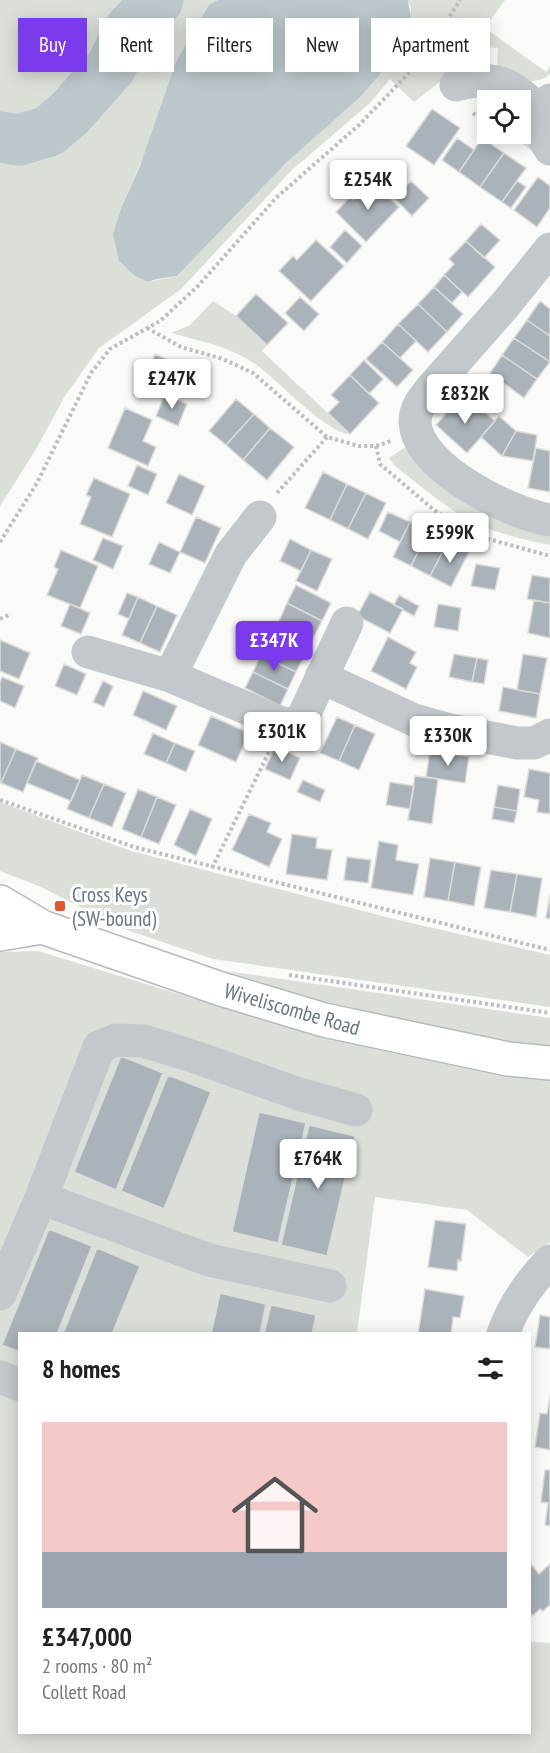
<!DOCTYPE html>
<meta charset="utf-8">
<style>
body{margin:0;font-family:"PT Sans Narrow",sans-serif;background:#f2f2f2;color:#202124;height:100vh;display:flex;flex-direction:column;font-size:22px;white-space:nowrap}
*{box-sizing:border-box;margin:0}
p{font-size:20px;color:#757577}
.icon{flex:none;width:33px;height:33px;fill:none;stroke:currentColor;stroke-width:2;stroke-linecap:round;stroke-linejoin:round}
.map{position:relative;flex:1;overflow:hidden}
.drawer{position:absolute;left:18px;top:1332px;width:513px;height:402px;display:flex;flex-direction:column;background:#fff;border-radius:0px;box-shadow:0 3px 15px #0003}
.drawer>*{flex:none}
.guide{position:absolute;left:18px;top:18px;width:514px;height:54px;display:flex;gap:12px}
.tools{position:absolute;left:477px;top:90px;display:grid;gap:12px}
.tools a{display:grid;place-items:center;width:54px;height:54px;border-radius:0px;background:#fff;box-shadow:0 3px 15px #0003;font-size:30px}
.price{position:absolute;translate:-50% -51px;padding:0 14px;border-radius:6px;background:#fff;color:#222;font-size:20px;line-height:39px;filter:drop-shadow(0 2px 3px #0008)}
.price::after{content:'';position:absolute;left:50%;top:36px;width:18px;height:14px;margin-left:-9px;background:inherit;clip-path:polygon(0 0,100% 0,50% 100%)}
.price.current{background:#7c3aed;color:#fff}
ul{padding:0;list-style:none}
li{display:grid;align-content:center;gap:12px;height:318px;padding:0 24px}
li span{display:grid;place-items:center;height:186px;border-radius:0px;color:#555}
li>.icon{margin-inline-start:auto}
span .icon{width:108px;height:108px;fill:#fffc;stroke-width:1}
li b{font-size:26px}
h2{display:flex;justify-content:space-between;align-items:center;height:72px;padding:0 24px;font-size:26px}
.chip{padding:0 21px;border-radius:0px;background:#fff;box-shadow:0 3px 15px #0003;font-size:21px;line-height:54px}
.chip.current{background:#7c3aed;color:#fff}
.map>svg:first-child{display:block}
</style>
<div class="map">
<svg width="550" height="1753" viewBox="0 0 550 1753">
<rect width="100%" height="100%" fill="#fafaf8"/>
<!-- green -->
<path fill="#dadfd7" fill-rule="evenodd" d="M0,0H218L209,5L122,206L148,282L177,276L287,162L361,95L408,42L411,8L408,0H505L485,28L546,72L550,66V74C532,89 515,76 497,68L498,48L477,46L476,65L459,67L458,65L451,73L414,102L390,79L370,103L292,170L181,289L99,348L65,396L35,451L0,506Z
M521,118L535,153L509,134H520Z
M213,301L236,316L267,345L262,351L350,434C329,435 277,380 258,366C230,346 203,342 171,333L190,325Z
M406,447L550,529V545C525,540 487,531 465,518C440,503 417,483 394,465L389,458Z
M0,802L131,851L394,919L550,955V1007L213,959L121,928L39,886L0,871Z
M38,951L218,1006L394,1053L550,1078V1242L528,1257L467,1210L375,1197L357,1333H312L316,1315L271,1305L264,1333H260L266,1304L221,1294L211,1333H112L140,1266L97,1249L63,1333H57L92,1247L49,1229L2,1345L20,1352V1732H530V1642L550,1643V1753H0V952ZM121,1056L163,1074L116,1189L74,1172ZM168,1076L211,1093L164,1208L121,1191ZM260,1112L278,1243L232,1232ZM309,1125L355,1136L327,1255L281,1244Z
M226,971L550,1018V1050L514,1045L323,1004Z"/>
<!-- water -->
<path fill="#bbc7cb" d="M218,0H408L412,25L408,42L361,96L287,162L177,276L157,279L148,282L134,275L119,261L113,234L122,206L140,166L176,62L209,5Z"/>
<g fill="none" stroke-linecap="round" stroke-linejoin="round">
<!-- river -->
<path stroke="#bbc7cb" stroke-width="51" d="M0,137L19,140L49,131L69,114L111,67L130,29L158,0"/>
</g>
<!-- building -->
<path fill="#aab3b9" stroke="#dcdcda" stroke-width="1.5" d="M432,109L460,128L434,165L406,146Z
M457,138L474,150L459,172L442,160Z
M482,138L504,153L480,187L459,172Z
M504,153L526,168L502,202L480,187Z
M538,177L550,186V208L537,227L514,210Z
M372,181L399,207L366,242L336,212L350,197L353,200Z
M411,181L429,198L412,216L394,198Z
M517,181L526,187L511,208L502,202Z
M481,224L500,240L484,258L466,241Z
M345,230L362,246L347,263L330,247Z
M316,240L344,266L311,301L279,271L293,256L297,260Z
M466,241L495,267L468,297L444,275L454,264L449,259Z
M444,275L462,292L452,303L434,287Z
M434,287L463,314L447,332L418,304Z
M256,294L288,323L267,345L236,316Z
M300,297L319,314L304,331L285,313Z
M540,301L550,309V336L527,320Z
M418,304L447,332L428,352L398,324Z
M527,320L550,336V362L514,338Z
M398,324L416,341L400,358L382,342Z
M514,338L550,362L537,379L502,355Z
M382,342L413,370L397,387L366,359Z
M155,354L194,371L183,398L143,381Z
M502,355L537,379L524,398L490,373Z
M364,360L383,379L369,394L350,375Z
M350,375L379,403L350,434L328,413L339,402L331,395Z
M165,394L187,404L178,426L156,416Z
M236,399L254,414L226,445L209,431Z
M457,401L469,412L475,404L495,421L467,453L436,425Z
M125,408L152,420L143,441L156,447L148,466L108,448Z
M254,414L270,428L243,460L226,445Z
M499,416L516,431L502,456L481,437Z
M270,428L294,447L267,480L243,460Z
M516,431L537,435L533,461L502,456Z
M536,448L550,451V492L528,488Z
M137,465L157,474L148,495L128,486Z
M323,472L347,484L330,520L305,508Z
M179,474L205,486L192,515L166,503Z
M94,478L130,494L112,537L80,524L91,497L86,495Z
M347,484L366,493L348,529L330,520Z
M366,493L386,503L368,539L348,529Z
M388,512L410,522L400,542L379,531Z
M196,517L221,528L205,563L180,552Z
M410,522L428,532L411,566L393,557Z
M428,532L448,541L430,576L411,566Z
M103,538L123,546L113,569L93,560Z
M290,539L311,550L301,571L280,561Z
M448,541L469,552L451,587L430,576Z
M159,542L180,552L170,573L149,564Z
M61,550L98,566L80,608L47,595L58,569L54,567Z
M311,550L332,559L317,591L296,581Z
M476,564L500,568L495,590L471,586Z
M532,575L550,578V603L527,599Z
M296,585L331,603L322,621L287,603Z
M370,592L403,609L390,633L357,616Z
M127,593L138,597L129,619L118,614Z
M399,595L419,606L414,616L394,605Z
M138,597L157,606L140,643L122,635Z
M534,600L550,603V638L528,633Z
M287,603L322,621L313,638L279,621Z
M70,604L90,613L81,634L61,626Z
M438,604L461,608L458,631L434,627Z
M157,606L177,615L160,652L140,643Z
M279,621L313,638L305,653L271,636Z
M388,637L416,652L410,663L417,667L406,689L371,671Z
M270,638L305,655L296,672L261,655Z
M0,640L30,653L19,679L0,671Z
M454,654L477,658L472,682L449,677Z
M523,654L547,658L540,694L517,690Z
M261,655L296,672L288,689L253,672Z
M477,658L488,660L484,684L472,682Z
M64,664L86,674L77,695L55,686Z
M253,672L288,689L280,706L245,688Z
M2,677L24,686L15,708L0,701V682Z
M103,681L113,686L104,707L93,702Z
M503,687L540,694L536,718L499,711Z
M143,691L177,706L166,730L133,715Z
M211,716L249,733L236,762L198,745Z
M337,717L355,725L339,761L320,753Z
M355,725L375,734L359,770L339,761Z
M153,733L175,743L166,763L144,754Z
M0,742L16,749L1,783L0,782Z
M175,743L195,751L186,772L166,763Z
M275,746L300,758L290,780L265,769Z
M16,749L38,758L23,792L1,783Z
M430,751L469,757L465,783L426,777Z
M36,761L80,780L71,801L27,783Z
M529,769L550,773V814L537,812L539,800L524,797Z
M82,775L104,784L89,818L67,809Z
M415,776L438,779L432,824L408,820Z
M303,780L325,790L320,802L297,792Z
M390,782L414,786L410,809L386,805Z
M104,784L126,793L112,827L89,818Z
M498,785L520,789L517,811L494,807Z
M138,789L157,797L141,837L122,829Z
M157,797L176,805L159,844L141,837Z
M494,807L517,811L514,823L492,819Z
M190,809L212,819L196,856L174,845Z
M249,814L271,823L267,832L282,839L269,867L232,850Z
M292,834L317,838L316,848L332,850L327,880L286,874Z
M379,841L398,845L396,860L419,864L413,895L371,888Z
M347,857L371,860L368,883L344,880Z
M430,858L455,862L448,901L424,897Z
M455,862L481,867L474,906L448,901Z
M491,870L517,874L510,912L484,908Z
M517,874L542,878L536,917L510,912Z
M550,894V919L546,918Z
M121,1056L163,1073L116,1190L74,1172Z
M168,1075L211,1092L164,1209L121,1191Z
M259,1112L306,1123L278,1243L232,1232Z
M309,1125L355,1136L327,1256L281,1245Z
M435,1220L466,1224L461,1261L458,1260L457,1271L428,1267Z
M49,1229L92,1246L57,1334H20V1352L2,1345Z
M97,1248L140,1266L112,1334H63Z
M425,1289L464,1296L460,1318L453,1317L451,1334H418Z
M220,1293L266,1304L260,1334H211Z
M271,1305L316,1315L312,1334H264Z
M540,1315L550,1317V1349L535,1347Z
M550,1396V1450L535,1447L540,1413L547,1414Z
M545,1470H550V1526L545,1525L548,1503L541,1502Z
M531,1564L539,1574L550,1564V1605L543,1611L540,1609L532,1616L530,1613V1566Z"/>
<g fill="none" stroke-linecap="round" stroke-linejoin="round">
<defs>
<path id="major" d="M0,902L42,927L221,989L324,1020L508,1059L550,1063
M0,934L42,927"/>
</defs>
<!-- major casing -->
<use href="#major" stroke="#b5babe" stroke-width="36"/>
<!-- path -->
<path stroke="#bbbfc2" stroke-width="4" stroke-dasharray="3 3" stroke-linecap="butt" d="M440,32L447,57
M473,113L488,124
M501,134L512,142
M147,328L181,347L223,359L253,373L327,437L359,446H376L391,441
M376,446L380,464L434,510L456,524L485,538L550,556
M277,493L327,437
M0,542L37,483L91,373L110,349L160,321L197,287L276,198L360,124L407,75L440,32L460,0
M0,619L11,614
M0,800L134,847L550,950
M212,868L270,750
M289,975L550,1013"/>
<!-- minor -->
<path stroke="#c3c8cc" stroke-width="33" d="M456,85C497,74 511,83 540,112
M550,100C547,103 542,108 540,111C536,122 544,140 550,149
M550,249L505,305L430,390C422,400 415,409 415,422C417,468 511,514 550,520
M88,652L170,676L284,724L295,723L303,717L347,623
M170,676L231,554L260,517
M321,677L414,720L450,730L517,743H534L550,735
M41,1198L209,1260L330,1286
M0,1294L41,1198L99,1047L116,1040L144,1041L198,1058L299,1094L356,1110
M503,1334C513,1305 529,1283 550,1261
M0,1377L20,1385"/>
<!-- major -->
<use href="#major" stroke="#fff" stroke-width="33"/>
</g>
<!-- markers -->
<rect fill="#e4572e" stroke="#fff" stroke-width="2" x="54" y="900" width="12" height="12" rx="3"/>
<g text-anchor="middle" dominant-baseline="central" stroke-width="6" stroke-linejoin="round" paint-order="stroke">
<!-- poi labels -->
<g font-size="21" fill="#657683" stroke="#fff" text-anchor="start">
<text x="72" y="894">Cross Keys<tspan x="72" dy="24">(SW-bound)</tspan></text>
</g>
<!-- street labels -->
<g font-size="21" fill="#657683" stroke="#fff">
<text transform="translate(292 1009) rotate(16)">Wiveliscombe Road</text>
</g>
</g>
</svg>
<div class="tools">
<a><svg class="icon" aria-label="locate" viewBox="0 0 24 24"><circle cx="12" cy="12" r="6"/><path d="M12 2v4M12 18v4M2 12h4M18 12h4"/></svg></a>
</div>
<b class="price" style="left:368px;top:211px">£254K</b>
<b class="price" style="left:172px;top:410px">£247K</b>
<b class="price" style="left:465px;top:425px">£832K</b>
<b class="price" style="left:450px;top:564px">£599K</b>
<b class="price current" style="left:274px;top:672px">£347K</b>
<b class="price" style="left:282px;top:763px">£301K</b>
<b class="price" style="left:448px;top:767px">£330K</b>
<b class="price" style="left:318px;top:1190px">£764K</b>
<div class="guide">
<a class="chip current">Buy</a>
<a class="chip">Rent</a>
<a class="chip">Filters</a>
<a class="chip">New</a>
<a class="chip">Apartment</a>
</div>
<section class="drawer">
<h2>8 homes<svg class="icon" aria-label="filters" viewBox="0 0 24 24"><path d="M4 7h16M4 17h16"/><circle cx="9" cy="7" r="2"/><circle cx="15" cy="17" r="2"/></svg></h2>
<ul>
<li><span style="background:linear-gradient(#f6c9c9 70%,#9aa5b1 0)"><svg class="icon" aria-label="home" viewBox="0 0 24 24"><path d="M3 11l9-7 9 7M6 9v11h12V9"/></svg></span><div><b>£347,000</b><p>2 rooms · 80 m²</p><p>Collett Road</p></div></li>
</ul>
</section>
</div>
